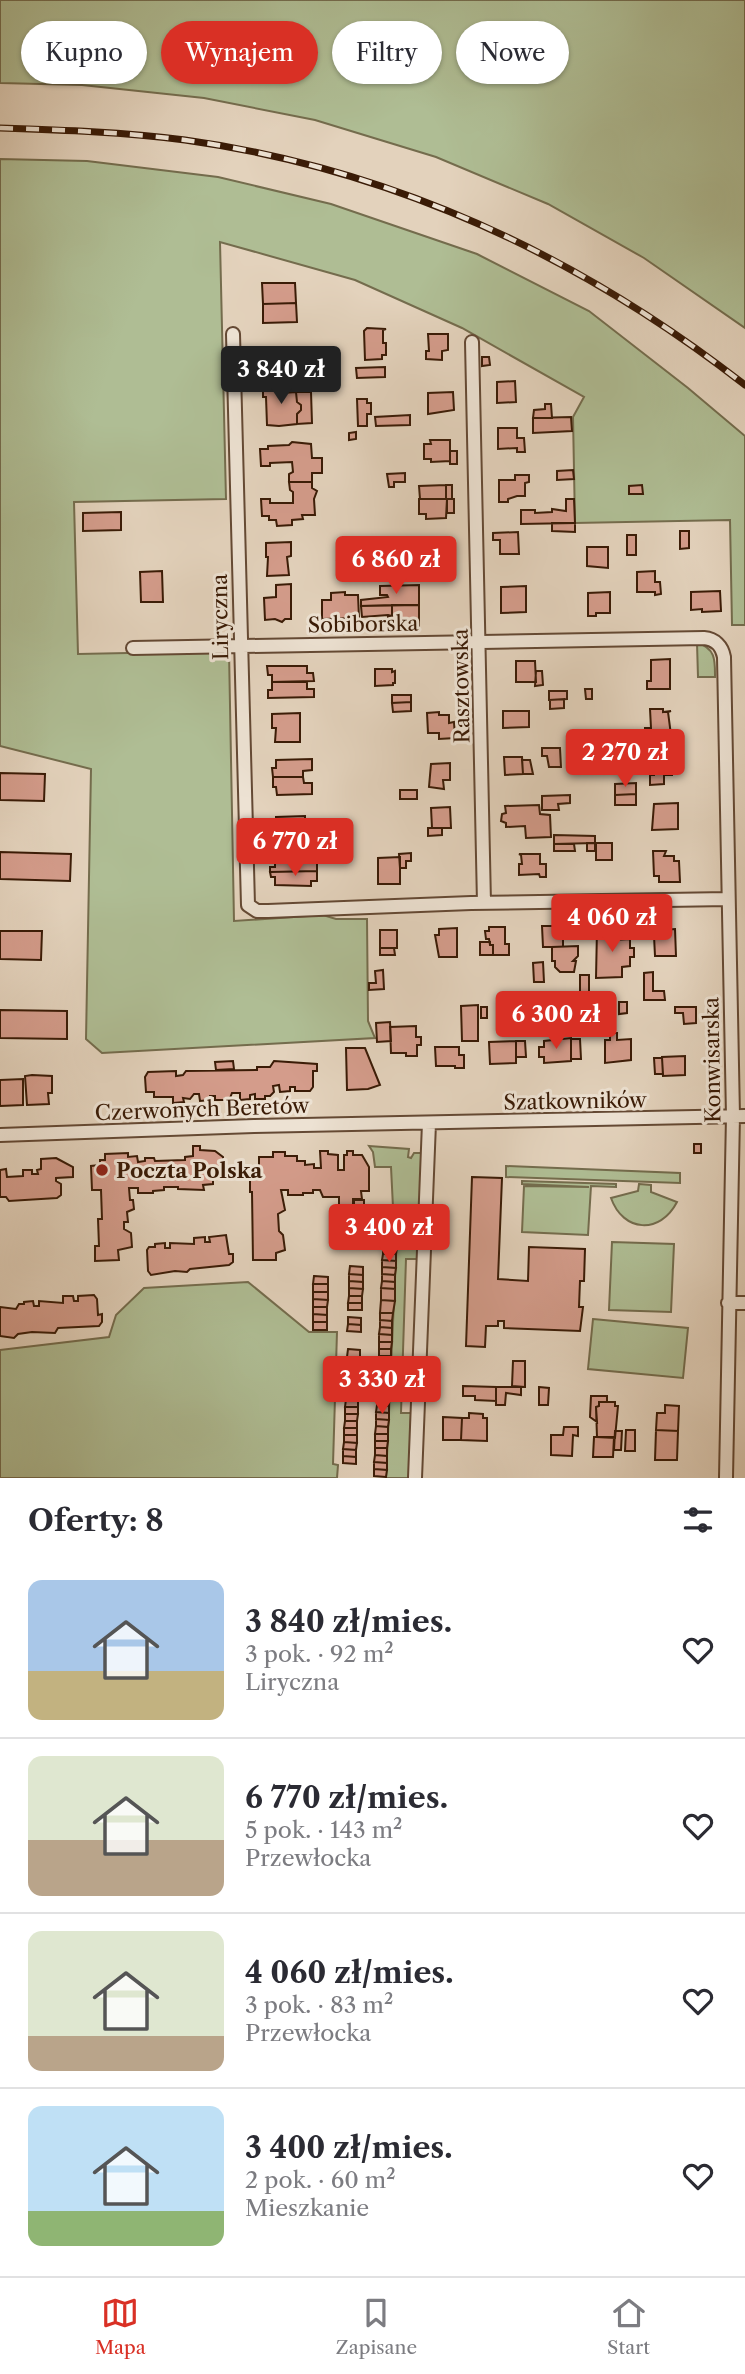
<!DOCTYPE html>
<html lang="pl">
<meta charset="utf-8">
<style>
body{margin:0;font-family:"Libre Caslon Text",serif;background:#f7f7f7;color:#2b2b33;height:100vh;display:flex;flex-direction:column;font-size:26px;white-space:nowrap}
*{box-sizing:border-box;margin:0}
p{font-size:23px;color:#7c7c81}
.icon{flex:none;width:38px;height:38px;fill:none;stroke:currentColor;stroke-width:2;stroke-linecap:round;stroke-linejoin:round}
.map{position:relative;height:1478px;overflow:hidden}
.panel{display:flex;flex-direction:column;background:#fff;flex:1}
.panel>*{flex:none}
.guide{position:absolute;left:21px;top:21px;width:704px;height:63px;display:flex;gap:14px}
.price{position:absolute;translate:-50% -60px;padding:0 16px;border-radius:7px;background:#d93025;color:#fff;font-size:23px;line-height:46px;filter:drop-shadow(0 2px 4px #0008)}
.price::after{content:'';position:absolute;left:50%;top:42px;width:21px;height:16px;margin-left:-10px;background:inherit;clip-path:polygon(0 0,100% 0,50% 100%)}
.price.on{background:#222;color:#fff}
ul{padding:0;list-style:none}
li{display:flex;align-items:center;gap:21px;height:175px;padding:0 28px}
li+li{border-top:2px solid #e1e1e2}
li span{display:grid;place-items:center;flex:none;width:196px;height:140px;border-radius:14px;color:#555}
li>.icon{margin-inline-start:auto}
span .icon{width:84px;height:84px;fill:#fffc;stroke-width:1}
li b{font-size:30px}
h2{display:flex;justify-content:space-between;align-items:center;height:84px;padding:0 28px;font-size:30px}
.pill{padding:0 24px;border-radius:32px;background:#fff;box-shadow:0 2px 5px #0004;font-size:24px;line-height:63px}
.pill.on{background:#d93025;color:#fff}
.dock{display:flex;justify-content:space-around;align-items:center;height:98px;border-top:2px solid #e1e1e2;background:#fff;font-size:19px;color:#7c7c81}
.dock a{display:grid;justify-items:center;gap:4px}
.dock .on{color:#d93025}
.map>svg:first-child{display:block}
</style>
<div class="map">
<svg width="745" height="1478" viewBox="0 0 745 1478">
<rect width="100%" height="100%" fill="#e3d2bc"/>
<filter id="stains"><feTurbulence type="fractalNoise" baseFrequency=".00286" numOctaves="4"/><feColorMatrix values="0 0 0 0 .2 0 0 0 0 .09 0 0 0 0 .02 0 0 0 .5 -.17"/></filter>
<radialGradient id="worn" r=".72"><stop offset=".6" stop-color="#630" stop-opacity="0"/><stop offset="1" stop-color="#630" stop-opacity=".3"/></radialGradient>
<!-- green -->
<path fill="#afbd94" stroke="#746c4d" stroke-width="2" d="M0,0H745V328L644,258L548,204L436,157L315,120L204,98L82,85L0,83Z
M0,159L87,161L218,177L331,204L477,254L589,311L688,388L745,436V625H732L730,520L575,523L573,417L584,397L462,328L355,280L220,242L226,499L74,502L78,654L229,651L234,921L323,915L336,919H367L368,1021L375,1038L102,1053L86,1039L91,769L0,746Z
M697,643C716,648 715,661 715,677H698Z
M369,1146L409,1149L408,1157L411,1158L414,1153H422L420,1207L418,1209L393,1207L391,1167H375L373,1152Z
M506,1166L680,1173V1183L506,1177Z
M522,1181L616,1184V1187L591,1186L588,1235L522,1232L524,1186L589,1187L522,1184Z
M639,1184L651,1185V1192L677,1202C660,1235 623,1232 611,1198L638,1191Z
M392,1219L416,1221L419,1224L418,1259H406L401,1413H411L409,1478H386L397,1234L387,1233L389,1221Z
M612,1242L674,1244L671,1312L609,1310Z
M248,1282L309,1332H337L333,1464L338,1465L337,1478H0V1350L109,1337L116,1315L144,1288Z
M593,1319L688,1328L683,1378L588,1369Z"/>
<!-- building -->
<path fill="#d49c8b" stroke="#3a1b06" stroke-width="2" d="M262,283H295L296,303L263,304Z
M296,303L297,322L263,323V304Z
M367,328L386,329L383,330V343H386V355H382V359L365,360L364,331Z
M428,334H448V350L442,351V360L426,359V351H429Z
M280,352L281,359H285V373L263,374L262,353Z
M482,357H489L490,365L482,366Z
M385,367V377L357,378L356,368Z
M515,381L516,402L497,403V382Z
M283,383V393L296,392L297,402L301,405V410L297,414V424L279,426L267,425L266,397H263V384Z
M296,392H311L312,423L297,424V414L301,410V405L297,402Z
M453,392L454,410L428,414V393Z
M357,399H367V403H371V414H367V426H358Z
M545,404H551L552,418H533L534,410L545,409Z
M410,415V425L376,426L375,417Z
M571,417L572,431L533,433V418Z
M498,428H517V438H524L525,452H517V448L498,449Z
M356,432V439L349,440V433Z
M430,440H450V461L431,462V459H424V444H431Z
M292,442L311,444L312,458H322V473H312V482H289V474L293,472L292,462L270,463V466H261L260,449H268V446L289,445Z
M450,451H457V464H450Z
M573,470L574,479L557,480V471Z
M405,473V482H394V487H389L387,474Z
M515,475H529V482L525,483V496H517L508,499V502H499V480H515Z
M289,482H312V488L317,491L314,499L315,515H302L303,519L292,520V525L277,526L276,520H269V516H262L261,499H270V503H293V492L290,490Z
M446,485V499H420L419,486Z
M446,485H452V499H446Z
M642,485L643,494H629V486Z
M419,499H447L446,518L426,519V514H419Z
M447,499H454V513H447Z
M566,499H574L575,523L521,524V510H535V513L552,512V509L566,511Z
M121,512V530L83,531V513Z
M552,523H575V532L552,531Z
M680,531H689V548L680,549Z
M518,532L519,554H500V540H493V533Z
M627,535H636V555H627Z
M431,538V552H405V539Z
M431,538H436V552H431Z
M291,542V556L287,557L289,575L267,576L268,557H266V543Z
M587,547H608V568L587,566Z
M405,552H436V566L405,567Z
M337,561H353L354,576H345V572H338Z
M360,563H367V572L387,571V579L361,580Z
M162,571L163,602H141L140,572Z
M655,571V582H660L661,594L655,595V592H637V572Z
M291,584V619H285L282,622L275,619L265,620L264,598L276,597V585Z
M419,585V605L361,606V600L388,597L387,595H380V586Z
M526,586V612L501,613V587Z
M720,591L721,611L702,612V609L691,610V592Z
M345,592V595H358L359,618L322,619V600H331V593Z
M610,592V613H596V616H588V593Z
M392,605V616L388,615L362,617L361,606Z
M392,605H419V626H388V616H392Z
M670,659V689H647V681H651V660Z
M516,661H535L536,682H516Z
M267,666H307V673H313L314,681L272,682V675H268Z
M375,669H392V672L395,671V683H393V685L375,686Z
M536,671H542L543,685L535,686Z
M272,682H307V689H314V697L268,698V690H272Z
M585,689H592V699H586Z
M549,691H567V699L549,700Z
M392,695H411V702L392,703Z
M564,699V708L550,709V700Z
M411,702V711L393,712L392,703Z
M650,709H663V712L671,711L668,712L671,735L645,736V728H651Z
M503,711H529V727L503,728Z
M439,712V715H449V723L454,722L455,738L439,739V733H428L427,713Z
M300,713V742H275L276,728H272V714Z
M542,748H560L561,767H549L547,756H542Z
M653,754H672V775H664V784L650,785V775H654Z
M581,755H592V764H581Z
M504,757H522L523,774L505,775Z
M312,759V770L303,771V777H273L272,768H276V760Z
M522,760H530L533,774H523Z
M450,763V780H443L444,789L429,787L431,764Z
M0,773L45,774L44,801L0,800Z
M273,777H303L304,783H312V794L277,795L276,787H273Z
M636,783V794L615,795V784Z
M400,790H417V799H400Z
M636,794V805H615V795Z
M570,795V803L558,804L559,810H542V796Z
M678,803V829L652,830L654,804Z
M539,805L540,814L550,815L551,837L526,838L525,826L506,827V823L501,821L502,814L506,813L505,806Z
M450,807L451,828H432L431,808Z
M305,816V840L273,841L272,822H276V817Z
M428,828H442V835L428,836Z
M554,835L595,836V843L554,844Z
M587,843H595V851H587Z
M596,843H612V860H596Z
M554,844H574L575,851H554Z
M653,851H666L664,856H674V861H679L680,882H659V876H654Z
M0,852L71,854L70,881L0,879Z
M411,853V861H406V868H400L399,854Z
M519,854H540V864H546V877H540L539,874L519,875V864H522L521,855Z
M310,856L311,862H317V871L270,872V867H275V858Z
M400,857V884H378V858Z
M317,871V881H311V886L275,885V877H271L270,872Z
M542,926H563V947H543Z
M489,927H505V944H509V955H493V945H490L489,939H486L485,931H489Z
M457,928V957H439L435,935H439V929Z
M597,929H615V940L630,939V948H634V957H630V966L622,967V977L596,978Z
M675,929L676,956H655L654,936L662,935V930Z
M380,930H397V948H380Z
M0,931H42L41,960L0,959Z
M480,942H490V945H493V955H480Z
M578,946V956L573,961H576L574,972H560L555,967V961H552V947Z
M380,948H394L395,955H380Z
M543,962L544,982H534L533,963Z
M383,970L384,989L369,990V983H376L375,971Z
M653,972V991H664L665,1000H644V973Z
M580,975H589V993H580Z
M589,1001L590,1023H581L580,1002Z
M619,1002H627V1013L619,1014Z
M611,1003V1009H615V1013H611V1018L600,1019V1031H592L591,1004Z
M478,1005V1041H462L461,1006Z
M481,1007H487V1018H481Z
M675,1007H696V1023L684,1024L683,1013H675Z
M0,1010L67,1011V1039L0,1038Z
M390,1022L391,1041L377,1042L376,1023Z
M416,1026V1037H421V1045H417V1056H406V1053H391L390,1027Z
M610,1033H617V1040L631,1039V1060L605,1063V1040H610Z
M571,1038V1061L544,1063V1057H539V1047H544V1041Z
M571,1039H580L581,1059H571Z
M516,1041V1063L490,1064L489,1042Z
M516,1041H525L526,1057H516Z
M435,1047H459V1055H464V1068H455V1066H436Z
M346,1048H365L380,1085L368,1089L347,1090Z
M685,1056V1075L663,1076L662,1057Z
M654,1058H662L663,1074H655Z
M233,1061L234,1069L216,1070L215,1062Z
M274,1061L317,1064V1071H313V1087L310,1091H295V1087H290V1091L280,1092L279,1085L273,1086L274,1092L270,1096H265V1099H255V1094L250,1095V1099L240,1100V1093H232L230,1098H225V1100H215V1096H210V1100L200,1101L199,1094H194L190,1099L183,1098L184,1102L173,1103V1097H154V1092H146L145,1077L148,1072L176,1071V1076L183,1075L186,1071L257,1070V1067H270Z
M32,1075L52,1076V1093H48L49,1104L27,1105L25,1076Z
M23,1079V1105L0,1106V1080Z
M694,1144H701V1153H694Z
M193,1146H200V1150L215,1151L223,1157V1176H213V1184L203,1185L204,1190L178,1189V1187H164V1190L153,1191V1193H138V1188H129L130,1200H133L134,1209L127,1212L128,1222H124V1229L131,1233L132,1247L118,1250L119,1260L95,1261V1246H99L98,1219H102L101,1190H92L91,1166L100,1165V1160H105V1154L128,1153V1157L137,1156L138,1162L145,1161V1158H154L155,1161L185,1160V1157L193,1156Z
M320,1151H328V1154L338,1155V1170H344V1155H347V1151H353V1155H362L369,1167V1191H361L362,1199H353V1208L342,1209L339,1204V1197H323L320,1190H313V1193H303V1195H288V1190H281L285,1210L278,1214L279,1231L283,1235L285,1250L276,1253V1260H253L252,1192H250V1177H259V1157H273V1152H285V1156H297V1161H305V1165L314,1164V1168H321Z
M56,1158L73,1167V1177L56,1178V1181L61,1184V1195L57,1198L9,1201L6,1197H0V1170L6,1169L7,1177L23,1176V1170H32V1174H38L37,1170L41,1169V1159Z
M472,1177L502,1178L498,1279L528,1281L529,1247L585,1249L584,1281H580L579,1307H583L580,1331L504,1328V1321H498V1326H486L485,1347L466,1346Z
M354,1200H364V1211L354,1212Z
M384,1233H397V1240H383Z
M226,1235L229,1254H233V1262L229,1265L190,1269L187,1272L175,1271L151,1275L148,1271L147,1250L149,1247H155V1244L165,1243V1248H170V1243L194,1244V1238L205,1237V1242H210L209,1237Z
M383,1240H397V1247H383Z
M383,1247H397L396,1254H383Z
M383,1254H396V1261L382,1260Z
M382,1260L396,1261V1268L382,1267Z
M350,1266L363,1267V1275L349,1274Z
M382,1267L396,1268L395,1275L382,1274Z
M349,1274L363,1275V1282L349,1281Z
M382,1274L395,1275V1282L382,1281Z
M314,1276L328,1277V1284H313Z
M349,1281L363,1282V1289L349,1288Z
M382,1281L395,1282V1289L381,1288Z
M313,1284H328V1292H313Z
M349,1288L363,1289L362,1296H349Z
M381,1288L395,1289V1301L381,1300Z
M313,1292H328V1300L313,1299Z
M94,1295L97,1299L98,1315L102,1314V1322L99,1326L58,1328L55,1333L32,1332L18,1334L14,1338L0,1336V1307L16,1309L19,1304H24V1302L33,1301L34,1306H39V1301L63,1303V1296H73L74,1301H78V1296Z
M349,1296H362V1303H348Z
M313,1299L328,1300L327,1307H313Z
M381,1300L395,1301L393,1313H380Z
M348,1303H362V1310H348Z
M313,1307H327V1315L313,1314Z
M380,1313H393L392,1321L380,1320Z
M313,1314L327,1315V1322H313Z
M348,1317L361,1318V1325L348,1324Z
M380,1320L392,1321V1328L380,1327Z
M313,1322H327V1330H313Z
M348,1324L361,1325V1332L347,1331Z
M380,1327L392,1328V1335L379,1334Z
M379,1334L392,1335V1342H379Z
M379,1342H392L391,1349H379Z
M348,1349L360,1350V1357H347Z
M379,1349H391V1356H379Z
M379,1356H391V1363H378Z
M347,1357H360V1364H347Z
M513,1361H525V1387L512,1386Z
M378,1363H391L390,1370H378Z
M347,1364H360L359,1371H347Z
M378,1370H390V1377H378Z
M347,1371H359V1378H347Z
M378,1377H390V1385L377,1384Z
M347,1378H359V1386L346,1385Z
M377,1384L390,1385V1392L377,1391Z
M346,1385L359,1386V1393L346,1392Z
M463,1386L496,1387V1401L475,1400V1396H463Z
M496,1387H521V1395L506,1393L505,1405H496Z
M539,1387L549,1388L548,1405H539Z
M377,1391L390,1392L389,1399L377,1398Z
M346,1392L359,1393L358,1400L346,1399Z
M591,1396H607V1402H599V1406L596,1407L597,1422L590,1417Z
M377,1398L389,1399V1406L377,1405Z
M346,1399L358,1400V1407H345Z
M599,1402H615V1406H618L615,1438L597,1437L596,1407L599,1406Z
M377,1405L389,1406V1413L376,1412Z
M665,1405L679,1406L678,1431L656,1430L657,1413H665Z
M345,1407H358V1414H345Z
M376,1412L389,1413V1420L376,1419Z
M469,1413L483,1414V1418H487V1441L461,1440L462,1418H469Z
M345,1414H358L357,1421H345Z
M443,1417L462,1418L461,1440H443Z
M376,1419L389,1420L388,1427L376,1426Z
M345,1421H357V1428H344Z
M376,1426L388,1427V1434H375Z
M564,1427H578V1436L573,1435L572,1456L551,1455V1435H563Z
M344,1428H357V1435H344Z
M626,1430H635V1451H625Z
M656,1430L678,1431L677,1460H655Z
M615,1431H622L621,1450H614Z
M375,1434H388V1441H375Z
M344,1435H357V1443L344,1442Z
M594,1437H614L613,1457H593Z
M375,1441H388L387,1448H375Z
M344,1442L357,1443L356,1450L343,1449Z
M375,1448H387V1456L375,1455Z
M343,1449L356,1450V1457L343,1456Z
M375,1455L387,1456V1463L374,1462Z
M343,1456L356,1457V1464L343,1463Z
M374,1462L387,1463V1470L374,1469Z
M374,1469L387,1470L386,1477L374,1476Z"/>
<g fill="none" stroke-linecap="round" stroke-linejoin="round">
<defs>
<path id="street" d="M233,334L248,905L257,911H268L471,903L728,899
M472,342L484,903
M133,648L704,638C715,639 722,646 724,657L733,1116L726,1478
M0,1135L254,1126L745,1116
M728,1303H745
M415,1478L429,1123"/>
</defs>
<!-- street casing -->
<use href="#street" stroke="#644934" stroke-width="16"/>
<!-- street -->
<use href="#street" stroke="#ede2d3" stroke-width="12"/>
<defs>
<path id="rail" d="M0,128C62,130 123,132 185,140C394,169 579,256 745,385"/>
</defs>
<!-- rail casing -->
<use href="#rail" stroke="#3a1b06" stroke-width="7"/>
<!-- rail -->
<use href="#rail" stroke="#ede2d3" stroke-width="4.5" stroke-dasharray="13" stroke-linecap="butt"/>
</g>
<!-- markers -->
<circle fill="#8f2418" stroke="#ede2d3" stroke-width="2.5" cx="102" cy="1170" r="7"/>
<g text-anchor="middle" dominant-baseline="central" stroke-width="6" stroke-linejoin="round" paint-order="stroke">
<!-- street labels -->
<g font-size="21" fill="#3a1b06" stroke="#ede2d3">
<text transform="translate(220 617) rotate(-91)">Liryczna</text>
<text transform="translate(363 624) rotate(-1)">Sobiborska</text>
<text transform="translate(461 686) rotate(-91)">Rasztowska</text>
<text transform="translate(712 1060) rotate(-91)">Konwisarska</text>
<text transform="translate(575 1101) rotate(-1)">Szatkowników</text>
<text transform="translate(202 1109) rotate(-2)">Czerwonych Beretów</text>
</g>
<!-- poi labels -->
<g font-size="21" font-weight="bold" fill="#3a1b06" stroke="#ede2d3" text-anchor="start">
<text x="116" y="1170">Poczta Polska</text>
</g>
</g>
<rect width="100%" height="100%" filter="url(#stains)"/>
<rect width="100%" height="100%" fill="url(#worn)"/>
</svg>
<b class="price on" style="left:281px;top:406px">3 840 zł</b>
<b class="price" style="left:396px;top:596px">6 860 zł</b>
<b class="price" style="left:625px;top:789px">2 270 zł</b>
<b class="price" style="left:295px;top:878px">6 770 zł</b>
<b class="price" style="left:612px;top:954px">4 060 zł</b>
<b class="price" style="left:556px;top:1051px">6 300 zł</b>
<b class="price" style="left:389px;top:1264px">3 400 zł</b>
<b class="price" style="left:382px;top:1416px">3 330 zł</b>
<div class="guide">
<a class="pill">Kupno</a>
<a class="pill on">Wynajem</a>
<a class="pill">Filtry</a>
<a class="pill">Nowe</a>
</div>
</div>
<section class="panel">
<h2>Oferty: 8<svg class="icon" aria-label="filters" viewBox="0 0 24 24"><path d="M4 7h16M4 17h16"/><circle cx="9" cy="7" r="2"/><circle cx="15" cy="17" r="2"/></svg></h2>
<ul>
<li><span style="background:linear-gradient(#a9c7e8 65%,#c2b280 0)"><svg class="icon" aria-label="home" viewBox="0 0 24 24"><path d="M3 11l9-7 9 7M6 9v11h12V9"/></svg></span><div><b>3 840 zł/mies.</b><p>3 pok. · 92 m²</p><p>Liryczna</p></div><svg class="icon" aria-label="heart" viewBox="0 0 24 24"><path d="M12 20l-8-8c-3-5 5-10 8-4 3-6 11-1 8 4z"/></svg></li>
<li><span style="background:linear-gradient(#dfe7d0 60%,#b9a48a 0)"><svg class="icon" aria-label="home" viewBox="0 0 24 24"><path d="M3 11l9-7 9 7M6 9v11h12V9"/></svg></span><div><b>6 770 zł/mies.</b><p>5 pok. · 143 m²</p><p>Przewłocka</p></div><svg class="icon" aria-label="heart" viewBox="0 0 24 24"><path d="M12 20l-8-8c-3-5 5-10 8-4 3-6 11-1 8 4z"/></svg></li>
<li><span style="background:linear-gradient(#dfe7d0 75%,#b9a48a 0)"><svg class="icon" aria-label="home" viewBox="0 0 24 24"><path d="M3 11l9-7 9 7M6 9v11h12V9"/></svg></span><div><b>4 060 zł/mies.</b><p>3 pok. · 83 m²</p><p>Przewłocka</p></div><svg class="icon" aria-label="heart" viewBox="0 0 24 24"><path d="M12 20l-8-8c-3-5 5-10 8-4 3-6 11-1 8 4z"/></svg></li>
<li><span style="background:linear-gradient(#bfe0f5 75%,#8fb573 0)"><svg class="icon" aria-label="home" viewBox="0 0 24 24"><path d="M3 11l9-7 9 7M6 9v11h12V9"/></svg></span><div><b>3 400 zł/mies.</b><p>2 pok. · 60 m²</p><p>Mieszkanie</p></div><svg class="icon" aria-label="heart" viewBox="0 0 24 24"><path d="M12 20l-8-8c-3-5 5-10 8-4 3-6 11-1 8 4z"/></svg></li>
</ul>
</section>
<nav class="dock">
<a class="on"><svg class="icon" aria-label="map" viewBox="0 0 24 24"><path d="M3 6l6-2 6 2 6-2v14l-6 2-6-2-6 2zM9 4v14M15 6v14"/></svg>Mapa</a>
<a><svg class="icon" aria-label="saved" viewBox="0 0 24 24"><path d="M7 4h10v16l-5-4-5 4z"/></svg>Zapisane</a>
<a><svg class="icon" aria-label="home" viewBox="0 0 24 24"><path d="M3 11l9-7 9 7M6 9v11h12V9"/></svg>Start</a>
</nav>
